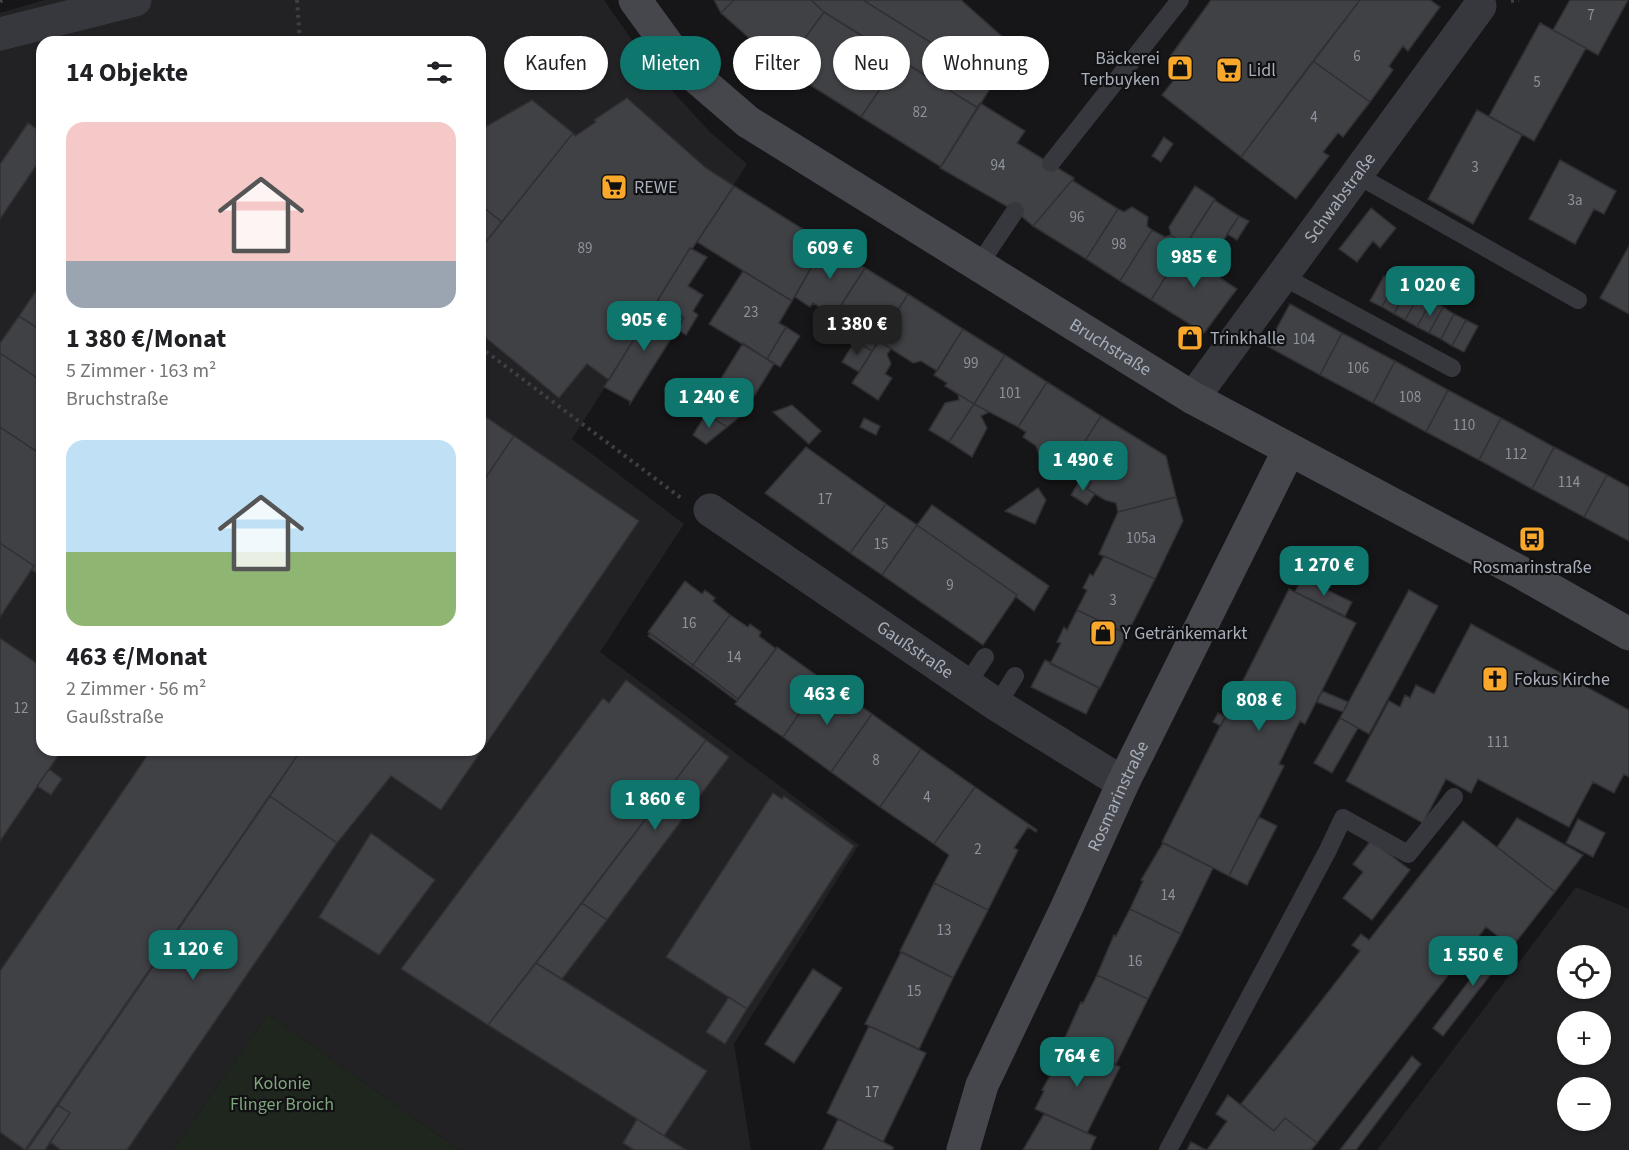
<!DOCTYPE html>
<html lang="de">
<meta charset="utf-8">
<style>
body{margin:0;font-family:"Source Sans 3",sans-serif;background:#f6f6f6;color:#202124;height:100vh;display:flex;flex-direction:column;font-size:22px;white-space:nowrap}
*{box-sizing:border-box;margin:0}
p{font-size:20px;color:#757577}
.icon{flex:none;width:33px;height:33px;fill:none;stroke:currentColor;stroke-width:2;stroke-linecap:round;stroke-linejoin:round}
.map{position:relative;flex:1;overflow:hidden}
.panel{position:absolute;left:36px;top:36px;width:450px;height:720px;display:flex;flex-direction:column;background:#fff;border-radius:18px;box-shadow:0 2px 4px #0004}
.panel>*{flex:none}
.hud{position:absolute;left:504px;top:36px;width:570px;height:54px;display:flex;gap:12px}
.fabs{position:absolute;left:1557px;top:945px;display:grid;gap:12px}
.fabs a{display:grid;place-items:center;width:54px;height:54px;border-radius:50%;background:#fff;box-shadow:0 2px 4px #0004;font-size:30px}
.price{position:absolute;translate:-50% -51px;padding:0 14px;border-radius:12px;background:#0f766e;color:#fff;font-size:20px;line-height:39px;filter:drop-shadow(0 2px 3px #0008)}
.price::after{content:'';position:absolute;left:50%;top:36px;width:18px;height:14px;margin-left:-9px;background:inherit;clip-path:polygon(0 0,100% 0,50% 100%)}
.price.on{background:#222;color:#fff}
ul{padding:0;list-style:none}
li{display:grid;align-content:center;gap:12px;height:318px;padding:0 30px}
li span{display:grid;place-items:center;height:186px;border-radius:18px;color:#555}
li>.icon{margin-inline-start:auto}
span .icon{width:108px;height:108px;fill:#fffc;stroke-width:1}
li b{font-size:26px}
h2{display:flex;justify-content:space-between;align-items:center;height:72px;padding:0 30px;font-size:26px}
.tag{padding:0 21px;border-radius:27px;background:#fff;box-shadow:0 2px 4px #0004;font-size:21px;line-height:54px}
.tag.on{background:#0f766e;color:#fff}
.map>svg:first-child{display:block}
</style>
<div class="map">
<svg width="1629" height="1150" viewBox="0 0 1629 1150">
<rect width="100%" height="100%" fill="#161618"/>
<!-- built -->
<path fill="#222225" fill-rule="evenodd" d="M44,0H604L653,70L710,132L747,164L572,439L684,524L600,652L859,845L734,1044L751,1150H459L268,1014L173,1150H0V13ZM42,42H480V750H42Z
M1576,887L1629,909V1150H1377ZM1568,956H1600V988H1568ZM1568,1022H1600V1054H1568ZM1568,1088H1600V1120H1568Z"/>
<!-- green -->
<path fill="#1e261e" d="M268,1014L459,1150H173Z"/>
<!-- building -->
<path fill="#404145" stroke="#303034" stroke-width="1.5" d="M714,0H734L721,13Z
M734,0H811L824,12L783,68L721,13Z
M811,0H863L994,82L978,108L824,12Z
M863,0H961L1015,48L994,82Z
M1211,0H1360L1241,157L1162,95L1177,76L1170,71L1169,58Z
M1360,0H1430L1440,7L1408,51L1403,46L1389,66L1393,70L1370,102L1313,61Z
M1570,0H1628L1598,55L1553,30Z
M824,12L900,60L861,117L783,68Z
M1540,23L1586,48L1534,141L1489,116Z
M900,60L978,108L941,167L861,117Z
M1313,61L1370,102L1343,137L1338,133L1323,152L1329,156L1296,199L1241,157Z
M627,98L706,168L734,186L692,249L690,248L609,380L587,364L559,398L480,333V249L573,133L575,136L596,122L594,120Z
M532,100L573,133L502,222L480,205V130Z
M980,103L1025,131L1017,143L1074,178L1033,226L1015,211L940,168Z
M1477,110L1522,135L1473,224L1428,199Z
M28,123L42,132V157L0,219V164Z
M1164,137L1173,144L1161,162L1152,156Z
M1560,160L1616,191L1604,214L1594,209L1575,244L1529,219Z
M1074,178L1073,181L1118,209L1086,259L1033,226Z
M734,186L825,243L792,301L697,242Z
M1195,186L1215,199L1186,245L1171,235L1169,227Z
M1214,200L1239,216L1218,249L1205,252L1188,241Z
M482,206L502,222L480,249V208Z
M1132,207L1148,217L1147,226L1152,230L1120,281L1086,259L1118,209L1124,212Z
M1371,208L1396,228L1380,248L1373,241L1357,262L1339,249Z
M1239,216L1249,221L1237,240L1227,234Z
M1152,230L1165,237L1171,235L1186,245L1151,300L1120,281Z
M1188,241L1205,252L1206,261L1224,273L1220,278L1237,289L1204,333L1151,300Z
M825,243L865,268L834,316L813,303L810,307L795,297Z
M1629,246V314L1600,298Z
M690,248L707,257L688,286L703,295L693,311L698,315L686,335L677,329L684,318L657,301Z
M865,268L908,294L872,351L859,343L865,335L845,324L848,319L837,312Z
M743,271L792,301L779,323L786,327L767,359L709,324Z
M1384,276L1395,282L1382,307L1370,301Z
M42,282V331L19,316Z
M1395,282L1407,288L1394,314L1382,307Z
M1407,288L1419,295L1405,320L1394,314Z
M908,294L963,329L937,371L921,361L913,363L879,341Z
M1419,295L1431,301L1417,327L1405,320Z
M658,301L684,318L630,404V401L604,387Z
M1431,301L1443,307L1429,333L1417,327Z
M1290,304L1342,333L1320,375L1267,346Z
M1443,307L1454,314L1441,339L1429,333Z
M1454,314L1466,320L1452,346L1441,339Z
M19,316L42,331V381L0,353V343Z
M1466,320L1478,326L1464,352L1452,346Z
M831,323L838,328L831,339L824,333Z
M786,327L800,336L780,367L767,359Z
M963,329L1005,355L974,404L945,386L947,383L934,375Z
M1342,333L1395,361L1373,403L1320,375Z
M855,341L872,351L859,372L842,362Z
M879,341L891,349L887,354L891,364L885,374L892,378L878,400L852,383Z
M743,343L774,364L743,414L727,427L701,411Z
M0,353L42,381V455L0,427Z
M1005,355L1047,382L1018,427L974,404Z
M1395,361L1448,390L1426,432L1373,403Z
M1047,382L1101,416L1070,465L1047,451L1040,457L1036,446L1023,437L1026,432L1018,427Z
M1448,390L1501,418L1479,460L1426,432Z
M958,394L974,404L949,442L929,430L945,403L959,400Z
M974,404L989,412L981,416L987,428L972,457L949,442Z
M792,405L821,431L809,444L773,412Z
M480,413L514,436L480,486Z
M706,414L727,427L706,444L693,435Z
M1101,416L1166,456L1176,497L1118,512L1116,503L1105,500L1087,489L1091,483L1070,465Z
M864,418L880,426L876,435L860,427Z
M1501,418L1554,447L1532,489L1479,460Z
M0,427L42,455V577L32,570L34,566L0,543Z
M514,436L639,521L441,810L391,776L337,843L270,796L301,750H480V486Z
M806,447L886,504L850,553L765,493Z
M1554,447L1607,475L1584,517L1532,489Z
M1607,475L1629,487V541L1584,517Z
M1082,477L1091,483L1087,489L1095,494L1087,505L1071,495Z
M1038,488L1046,500L1035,524L1005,511Z
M1176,497L1183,521L1155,579L1099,554L1118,512Z
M886,504L917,525L882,575L850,553Z
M932,505L1049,586L1034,611L1016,597L1017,595L917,525Z
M917,525L1017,595L983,645L882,575Z
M0,543L34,566L0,617Z
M1104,556L1155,579L1127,634L1077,610L1087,590L1083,588L1090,574L1093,576Z
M1302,578L1352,602L1345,616L1295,592Z
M685,581L702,594L705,590L715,598L713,601L730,615L693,665L648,632Z
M1289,589L1356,623L1305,724L1300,721L1279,764L1284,766L1229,876L1162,842Z
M1409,590L1438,606L1369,734L1340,718Z
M1077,610L1127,634L1100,688L1050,664L1061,643L1057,642L1064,627L1067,630Z
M730,615L748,627L750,624L761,632L759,636L776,649L738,699L693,665Z
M1471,624L1629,710V777L1624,774L1614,793L1593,782L1569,827L1478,779L1471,793L1446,779L1423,823L1346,781L1389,701L1400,707L1405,695L1410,698L1416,685L1434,694Z
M650,633L693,665L691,667L648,636Z
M0,638L42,667V750H62L0,841Z
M777,647L823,680L783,737L735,704Z
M1045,660L1099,688L1086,714L1031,687Z
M693,665L738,699L737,701L691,667Z
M626,680L706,740L488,1025L401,969L603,698L609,703Z
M823,680L872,714L831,772L783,737Z
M1322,691L1348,702L1343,712L1317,702Z
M1218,713L1226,717L1221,726L1213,722Z
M872,714L921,749L880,807L831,772Z
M1340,718L1358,728L1332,773L1314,763Z
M706,740L729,757L607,920L582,903Z
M921,749L975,787L934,844L880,807Z
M151,750H301L25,1150L0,1132V971Z
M49,769L62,779L51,795L37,786Z
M975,787L1037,830L1036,832L1028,827L1014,848L1018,850L988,910L934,883L949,855L934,844Z
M773,793L782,799L784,796L854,846L747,1009L666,957Z
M270,796L337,843L127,1150H61L50,1142L70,1113L58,1105Z
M1259,817L1277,826L1247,885L1229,876Z
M1517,818L1583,855L1555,892L1497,847Z
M1578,819L1605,833L1593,857L1566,843Z
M1463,821L1555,892L1512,947L1486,927L1317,1143L1285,1118L1274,1131L1241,1104L1360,951L1352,945L1361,934L1369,940Z
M371,833L435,880L379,955L319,917Z
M1371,840L1410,870L1372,920L1343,898L1363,872L1353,864Z
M1163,843L1213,868L1181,934L1130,909L1143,881L1141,880Z
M934,883L988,910L953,978L900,951Z
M582,903L607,920L562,979L536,963Z
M1130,909L1181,934L1148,999L1097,975L1114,935L1116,936Z
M1501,939L1512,947L1443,1036L1433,1028Z
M901,952L953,978L919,1049L865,1024Z
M536,963L707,1071L664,1136L488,1025Z
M813,969L842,988L794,1063L765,1044Z
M1097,975L1148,999L1116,1064L1063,1042L1081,1002L1083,1003Z
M729,997L747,1009L725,1044L706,1032Z
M869,1026L926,1053L883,1142L827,1113Z
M1068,1044L1120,1067L1087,1133L1035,1109L1044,1091L1042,1090Z
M1412,1056L1421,1064L1356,1150H1340Z
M1228,1095L1274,1131L1285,1118L1317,1143L1311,1150H1207L1227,1121L1216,1114Z
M58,1105L70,1113L45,1150H27Z
M1044,1114L1096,1137L1090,1150H1023Z
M637,1119L664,1136L686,1150H634L623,1143Z
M838,1119L893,1147V1150H823Z
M1191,1142L1206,1150H1187Z"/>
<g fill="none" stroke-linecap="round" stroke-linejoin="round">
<!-- path -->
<path stroke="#3d3f44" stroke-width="4" stroke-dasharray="3 4.5" stroke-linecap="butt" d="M297,0L300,42
M1511,1L1519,0
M480,347L681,498"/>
<!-- lane -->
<path stroke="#37383d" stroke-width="18" d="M1051,163L1180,0
M1357,175L1578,300
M978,266L1015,211
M1282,276L1452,368
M967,684L985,657
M997,705L1015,676
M1168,1150L1328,850L1343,818L1408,854L1454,797"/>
<!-- street -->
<g stroke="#37383d" stroke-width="33">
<path d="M0,34L135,0"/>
<path id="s1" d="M1193,398L1480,6"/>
<path id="s2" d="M710,510L997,705L1123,783"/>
</g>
<!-- secondary -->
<g stroke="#45474d" stroke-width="33">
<path id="s3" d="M635,0L683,66L748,122L1193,398L1520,572L1629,634"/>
<path id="s4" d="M963,1150L982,1085L1067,907L1123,783L1289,450"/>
</g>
<!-- rail -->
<path stroke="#4a4c52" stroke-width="4.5" stroke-dasharray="8 6" stroke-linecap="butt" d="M0,1L2,0"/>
</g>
<!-- icons -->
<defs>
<symbol id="shop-square" viewBox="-11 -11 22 22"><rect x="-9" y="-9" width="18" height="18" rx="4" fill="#faa82c" stroke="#111113"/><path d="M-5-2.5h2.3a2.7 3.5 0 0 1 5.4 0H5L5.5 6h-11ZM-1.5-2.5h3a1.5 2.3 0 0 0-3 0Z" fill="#111"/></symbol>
<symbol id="supermarket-square" viewBox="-11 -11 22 22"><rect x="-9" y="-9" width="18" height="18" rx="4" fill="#faa82c" stroke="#111113"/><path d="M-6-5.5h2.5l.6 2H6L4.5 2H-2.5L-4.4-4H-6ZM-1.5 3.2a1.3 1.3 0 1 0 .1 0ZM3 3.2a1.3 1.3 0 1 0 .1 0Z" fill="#111"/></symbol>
<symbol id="bus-square" viewBox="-11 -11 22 22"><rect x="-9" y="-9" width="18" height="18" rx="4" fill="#faa82c" stroke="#111113"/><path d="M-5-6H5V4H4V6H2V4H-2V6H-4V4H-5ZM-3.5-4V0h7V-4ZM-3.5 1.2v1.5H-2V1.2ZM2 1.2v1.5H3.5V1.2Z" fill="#111"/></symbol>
<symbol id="church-square" viewBox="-11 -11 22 22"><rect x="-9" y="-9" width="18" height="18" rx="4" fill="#faa82c" stroke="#111113"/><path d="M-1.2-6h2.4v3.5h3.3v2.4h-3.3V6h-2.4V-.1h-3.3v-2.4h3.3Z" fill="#111"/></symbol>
</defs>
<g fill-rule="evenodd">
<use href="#shop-square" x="1165" y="53" width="30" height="30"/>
<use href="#supermarket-square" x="1214" y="55" width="30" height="30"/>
<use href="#supermarket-square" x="599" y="172" width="30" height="30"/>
<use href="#shop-square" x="1175" y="323" width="30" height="30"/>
<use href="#bus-square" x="1517" y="524" width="30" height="30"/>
<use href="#shop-square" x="1088" y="618" width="30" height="30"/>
<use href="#church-square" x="1480" y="664" width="30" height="30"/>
</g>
<g text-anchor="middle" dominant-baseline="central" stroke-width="4.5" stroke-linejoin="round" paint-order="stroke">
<!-- number labels -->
<g font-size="15" fill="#8d939c">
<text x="1591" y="15">7</text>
<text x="1357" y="56">6</text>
<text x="1537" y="82">5</text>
<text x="920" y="112">82</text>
<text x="1314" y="117">4</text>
<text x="998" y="165">94</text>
<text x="1475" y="167">3</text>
<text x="1575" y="200">3a</text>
<text x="1077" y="217">96</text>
<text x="1119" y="244">98</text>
<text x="585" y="248">89</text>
<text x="751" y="312">23</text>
<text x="1304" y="339">104</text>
<text x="971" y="363">99</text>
<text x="1358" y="368">106</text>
<text x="1010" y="393">101</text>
<text x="1410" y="397">108</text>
<text x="1464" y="425">110</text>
<text x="1516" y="454">112</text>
<text x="1569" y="482">114</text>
<text x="825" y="499">17</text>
<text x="1141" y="538">105a</text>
<text x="881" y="544">15</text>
<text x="950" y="585">9</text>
<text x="1113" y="600">3</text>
<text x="689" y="623">16</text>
<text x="734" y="657">14</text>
<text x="21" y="708">12</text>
<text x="1498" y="742">111</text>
<text x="876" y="760">8</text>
<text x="927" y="797">4</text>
<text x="978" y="849">2</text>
<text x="1168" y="895">14</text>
<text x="944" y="930">13</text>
<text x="1135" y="961">16</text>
<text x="914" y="991">15</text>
<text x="872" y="1092">17</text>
</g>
<!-- poi labels -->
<g font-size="18" fill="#a7aeb9" stroke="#111113" text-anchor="start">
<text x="1160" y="58" text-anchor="end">Bäckerei<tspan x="1160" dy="21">Terbuyken</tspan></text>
<text x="1248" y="70">Lidl</text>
<text x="634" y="187">REWE</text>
<text x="1210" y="338">Trinkhalle</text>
<text x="1532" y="567" text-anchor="middle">Rosmarinstraße</text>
<text x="1122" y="633">Y Getränkemarkt</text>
<text x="1514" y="679">Fokus Kirche</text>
</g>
<!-- street labels -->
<g font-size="18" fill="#a7aeb9" stroke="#111113">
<text stroke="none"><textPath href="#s1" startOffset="248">Schwabstraße</textPath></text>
<text stroke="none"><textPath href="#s3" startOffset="594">Bruchstraße</textPath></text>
<text stroke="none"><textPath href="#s2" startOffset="248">Gaußstraße</textPath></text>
<text stroke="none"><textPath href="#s4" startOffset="387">Rosmarinstraße</textPath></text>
</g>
<!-- park labels -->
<g font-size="18" fill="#7ea57d" stroke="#111113">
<text x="282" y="1083">Kolonie<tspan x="282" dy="21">Flinger Broich</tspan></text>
</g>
</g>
</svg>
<div class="fabs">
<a><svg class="icon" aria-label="locate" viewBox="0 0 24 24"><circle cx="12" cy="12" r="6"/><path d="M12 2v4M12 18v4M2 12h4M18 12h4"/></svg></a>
<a>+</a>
<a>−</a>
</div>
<b class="price" style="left:830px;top:280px">609 €</b>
<b class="price" style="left:1194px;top:289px">985 €</b>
<b class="price" style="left:1430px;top:317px">1 020 €</b>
<b class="price" style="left:644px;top:352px">905 €</b>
<b class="price on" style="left:857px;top:356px">1 380 €</b>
<b class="price" style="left:709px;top:429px">1 240 €</b>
<b class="price" style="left:1083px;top:492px">1 490 €</b>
<b class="price" style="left:1324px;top:597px">1 270 €</b>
<b class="price" style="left:827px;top:726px">463 €</b>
<b class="price" style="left:1259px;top:732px">808 €</b>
<b class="price" style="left:655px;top:831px">1 860 €</b>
<b class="price" style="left:193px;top:981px">1 120 €</b>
<b class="price" style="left:1473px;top:987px">1 550 €</b>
<b class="price" style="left:1077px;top:1088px">764 €</b>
<div class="hud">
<a class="tag">Kaufen</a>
<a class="tag on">Mieten</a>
<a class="tag">Filter</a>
<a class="tag">Neu</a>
<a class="tag">Wohnung</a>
</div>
<section class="panel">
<h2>14 Objekte<svg class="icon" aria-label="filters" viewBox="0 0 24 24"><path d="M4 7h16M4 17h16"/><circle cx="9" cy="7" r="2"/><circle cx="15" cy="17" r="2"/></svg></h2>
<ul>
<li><span style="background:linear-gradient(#f6c9c9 75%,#9aa5b1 0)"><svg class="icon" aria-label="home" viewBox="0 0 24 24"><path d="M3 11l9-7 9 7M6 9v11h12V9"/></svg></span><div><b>1 380 €/Monat</b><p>5 Zimmer · 163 m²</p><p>Bruchstraße</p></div></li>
<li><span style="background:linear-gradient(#bfe0f5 60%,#8fb573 0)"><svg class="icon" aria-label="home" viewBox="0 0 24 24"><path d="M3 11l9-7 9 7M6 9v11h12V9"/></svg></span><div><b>463 €/Monat</b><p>2 Zimmer · 56 m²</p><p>Gaußstraße</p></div></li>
</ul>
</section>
</div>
